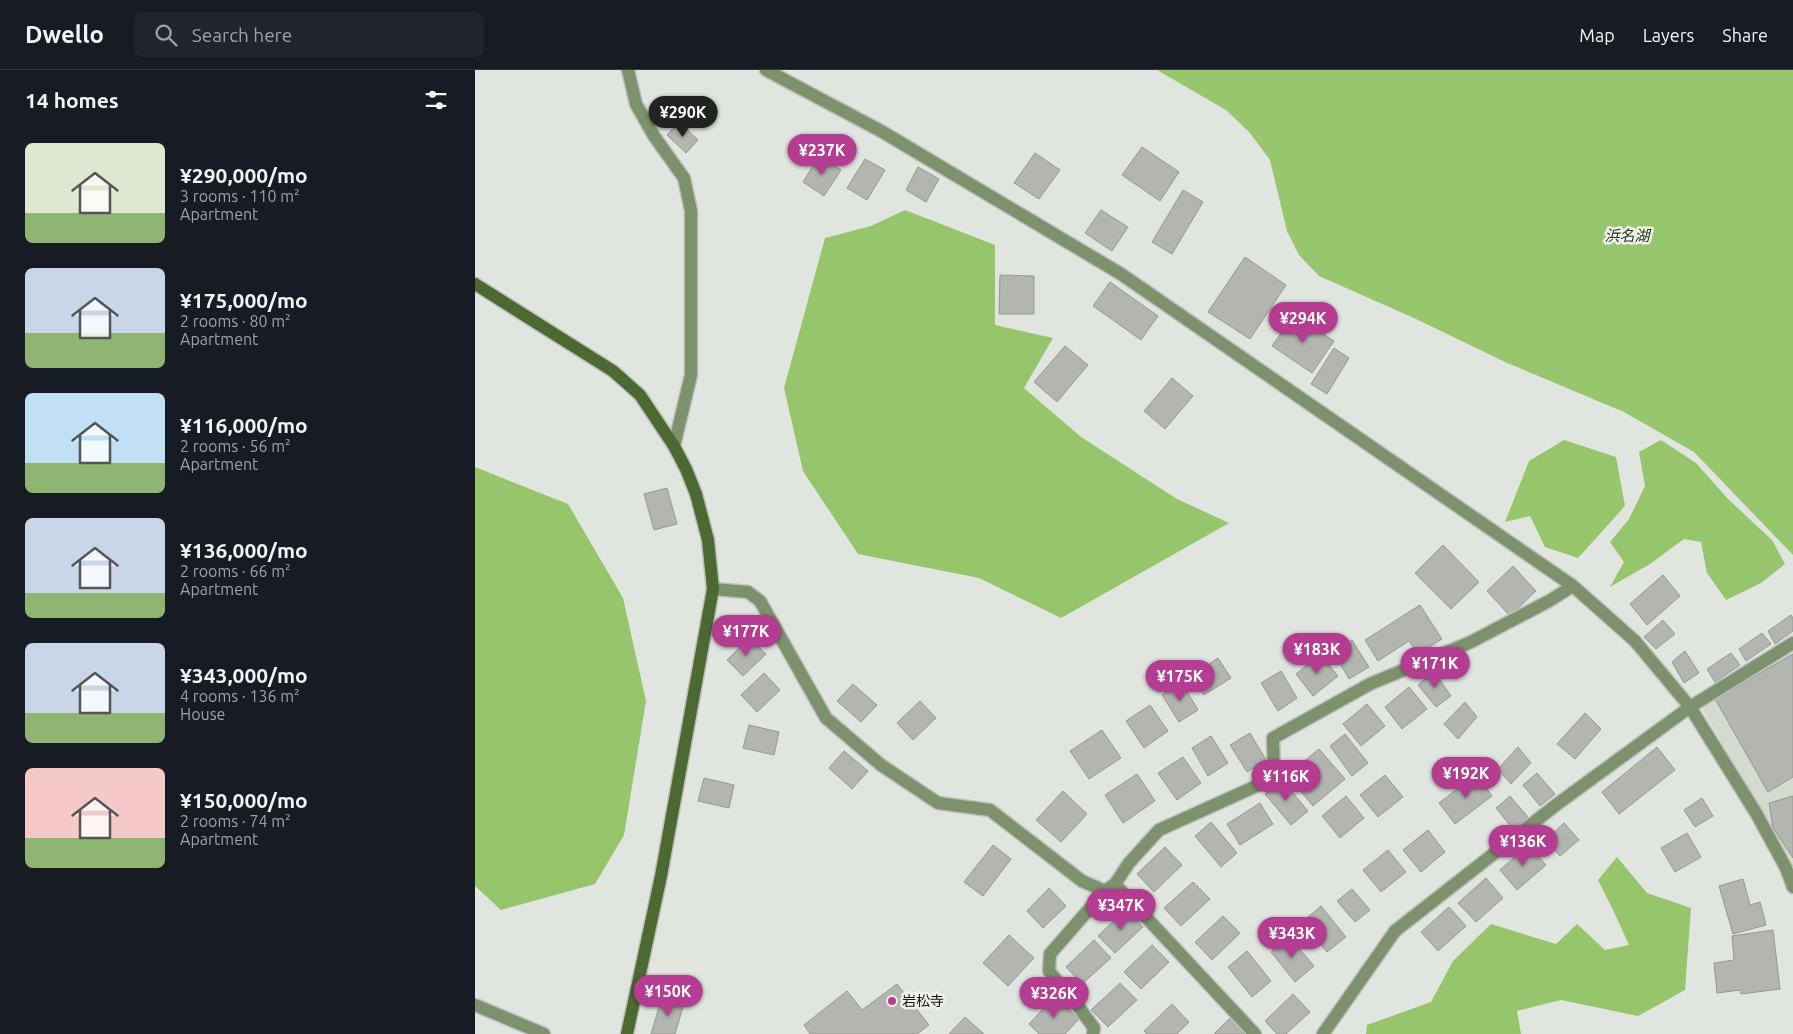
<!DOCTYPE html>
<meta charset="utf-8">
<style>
body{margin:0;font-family:Ubuntu,"Noto Sans JP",sans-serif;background:#20242c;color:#f1f3f6;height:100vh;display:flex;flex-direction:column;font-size:19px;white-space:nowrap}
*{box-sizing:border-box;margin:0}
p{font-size:16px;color:#9ea1a6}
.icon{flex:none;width:28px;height:28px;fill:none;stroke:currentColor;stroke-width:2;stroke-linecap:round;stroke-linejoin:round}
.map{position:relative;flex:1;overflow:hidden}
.drawer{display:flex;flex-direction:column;background:#171b24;width:475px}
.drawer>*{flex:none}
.price{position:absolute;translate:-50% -42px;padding:0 11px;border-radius:18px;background:#b43c91;color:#fff;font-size:16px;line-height:32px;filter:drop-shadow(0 1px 2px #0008)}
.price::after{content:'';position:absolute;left:50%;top:30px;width:15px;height:11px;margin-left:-8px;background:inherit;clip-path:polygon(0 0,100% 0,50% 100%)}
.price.on{background:#222;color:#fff}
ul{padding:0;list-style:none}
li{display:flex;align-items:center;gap:15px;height:125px;padding:0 25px}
li span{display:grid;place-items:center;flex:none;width:140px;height:100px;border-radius:8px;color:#555}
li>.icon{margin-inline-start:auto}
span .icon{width:60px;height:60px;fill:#fffc;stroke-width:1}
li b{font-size:21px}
h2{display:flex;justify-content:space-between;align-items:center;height:60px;padding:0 25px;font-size:21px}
header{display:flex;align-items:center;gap:30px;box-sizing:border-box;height:70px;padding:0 25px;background:#171b24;border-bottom:1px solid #363941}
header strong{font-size:24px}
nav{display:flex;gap:28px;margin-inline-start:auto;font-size:18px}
.search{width:350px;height:45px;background:#20242c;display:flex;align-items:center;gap:12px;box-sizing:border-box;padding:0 18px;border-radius:8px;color:#9ea1a6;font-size:19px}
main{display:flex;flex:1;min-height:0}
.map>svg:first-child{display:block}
</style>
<header>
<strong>Dwello</strong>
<div class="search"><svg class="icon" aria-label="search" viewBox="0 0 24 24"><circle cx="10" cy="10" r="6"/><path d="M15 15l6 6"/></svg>Search here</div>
<nav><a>Map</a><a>Layers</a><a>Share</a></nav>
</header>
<main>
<section class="drawer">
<h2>14 homes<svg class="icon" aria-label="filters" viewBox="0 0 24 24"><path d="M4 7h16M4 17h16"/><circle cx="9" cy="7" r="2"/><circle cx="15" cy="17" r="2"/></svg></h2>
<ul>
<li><span style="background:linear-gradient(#dfe7d0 70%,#8fb573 0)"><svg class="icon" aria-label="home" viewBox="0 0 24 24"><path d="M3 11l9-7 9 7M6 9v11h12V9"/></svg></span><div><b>¥290,000/mo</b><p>3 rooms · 110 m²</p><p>Apartment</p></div></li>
<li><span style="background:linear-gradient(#c9d6e8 65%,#8fb573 0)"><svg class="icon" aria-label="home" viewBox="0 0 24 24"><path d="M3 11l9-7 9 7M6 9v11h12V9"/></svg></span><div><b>¥175,000/mo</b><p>2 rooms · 80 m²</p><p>Apartment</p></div></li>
<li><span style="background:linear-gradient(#bfe0f5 70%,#8fb573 0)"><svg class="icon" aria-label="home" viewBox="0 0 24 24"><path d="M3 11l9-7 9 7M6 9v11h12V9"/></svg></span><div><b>¥116,000/mo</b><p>2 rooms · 56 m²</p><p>Apartment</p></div></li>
<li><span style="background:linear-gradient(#c9d6e8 75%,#8fb573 0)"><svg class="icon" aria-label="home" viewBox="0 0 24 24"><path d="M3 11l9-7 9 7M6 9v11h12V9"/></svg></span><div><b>¥136,000/mo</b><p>2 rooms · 66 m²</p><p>Apartment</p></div></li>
<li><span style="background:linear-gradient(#c9d6e8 70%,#8fb573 0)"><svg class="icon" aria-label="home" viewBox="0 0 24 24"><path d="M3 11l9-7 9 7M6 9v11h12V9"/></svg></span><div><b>¥343,000/mo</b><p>4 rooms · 136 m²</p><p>House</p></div></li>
<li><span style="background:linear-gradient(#f6c9c9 70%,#8fb573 0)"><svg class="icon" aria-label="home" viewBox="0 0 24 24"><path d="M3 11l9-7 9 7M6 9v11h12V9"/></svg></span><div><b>¥150,000/mo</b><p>2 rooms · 74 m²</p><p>Apartment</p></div></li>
</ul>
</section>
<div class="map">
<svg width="1318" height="964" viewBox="0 0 1318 964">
<rect width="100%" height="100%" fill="#e1e5df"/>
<!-- built -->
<path fill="#d4dbce" d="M1318,580V797L1225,635Z"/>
<!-- forest -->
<path fill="#97c56b" d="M430,140L520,175V255L578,268L549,318L606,367L702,429L754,453L586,548L504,508L383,484L328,401L309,318L350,168L396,156Z
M1089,370L1141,387L1150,436L1103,488L1070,477L1055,446L1030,452L1054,391Z
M1186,370L1221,393L1253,429L1297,470L1310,494L1286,513L1251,530L1232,503L1226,472L1209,469L1175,494L1135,517L1149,492L1135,472L1154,449L1170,416L1164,382Z
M0,397L93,434L148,528L171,631L149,765L120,814L26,840L0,816Z
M1142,787L1172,823L1216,838L1210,920L1163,946L1086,930L1042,941L1046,964H891L892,955L956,932L978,891L1016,854L1081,874L1102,854L1130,880L1154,875L1139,842L1123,810Z"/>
<!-- water -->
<path fill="#97c66c" d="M682,0H1318V485L1219,382L1149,342L1030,292L939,248L844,206L824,185L812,161L795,90L775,63L751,40Z"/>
<!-- building -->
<path fill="#b3b6b0" stroke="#969993" d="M204,52L223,70L211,83L192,65Z
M667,77L704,102L685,131L647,105Z
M560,83L585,100L564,129L539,113Z
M344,86L366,100L349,126L328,112Z
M390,89L410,100L392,130L372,118Z
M443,97L464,109L451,132L431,120Z
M708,120L728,132L697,184L677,172Z
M626,140L653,157L637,181L610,163Z
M770,187L811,215L775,269L733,242Z
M525,205L559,206V244H524Z
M635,212L683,246L666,270L618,236Z
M819,245L859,271L837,303L797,276Z
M590,276L613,295L582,332L559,312Z
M859,278L874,288L852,324L836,314Z
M697,308L718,326L690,359L669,341Z
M192,418L202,454L179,460L169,424Z
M968,475L1004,512L976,539L940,503Z
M1038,496L1061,521L1035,546L1012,521Z
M1188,505L1205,526L1172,555L1155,534Z
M945,535L967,569L943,584L934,571L903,591L890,570Z
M1316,545L1318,548V561L1300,574L1293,561Z
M1188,550L1200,564L1181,579L1169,567Z
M1287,563L1296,574L1271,591L1264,579Z
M274,568L291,584L268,606L252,590Z
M877,570L894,597L874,609L858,582Z
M1210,581L1224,603L1209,613L1197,592Z
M1256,583L1265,595L1240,612L1232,599Z
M845,584L863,606L838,626L821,604Z
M1318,584V707L1293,722L1240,629Z
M743,588L756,608L729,625L716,606Z
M806,601L822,628L803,641L786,613Z
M959,601L976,626L961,637L943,615Z
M289,603L305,620L282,642L266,625Z
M707,613L723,640L704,652L687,625Z
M378,614L402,635L386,652L362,631Z
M934,617L952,639L927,659L910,637Z
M445,631L461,648L438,670L422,653Z
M990,632L1002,647L983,669L969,654Z
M892,634L910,656L886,676L868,654Z
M675,635L693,661L669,678L651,651Z
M1110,643L1126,659L1100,689L1082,674Z
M274,655L304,662L299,685L268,678Z
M627,660L646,688L614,709L595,681Z
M775,663L791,690L772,702L755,675Z
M870,664L893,693L877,706L855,676Z
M736,666L753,693L733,706L717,678Z
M1043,677L1056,693L1036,714L1023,699Z
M1182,677L1200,700L1144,744L1127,722Z
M844,679L870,709L838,736L812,705Z
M369,681L393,701L377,719L354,698Z
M708,687L726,713L702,730L683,703Z
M1062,703L1080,724L1065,736L1048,715Z
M662,704L680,731L648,753L630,725Z
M1001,704L1017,726L980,754L964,733Z
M910,705L928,727L903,747L885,725Z
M229,708L259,715L254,738L223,731Z
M807,710L833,741L816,755L790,724Z
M588,721L612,744L586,772L561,750Z
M871,726L889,748L865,768L847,746Z
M1035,726L1053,747L1038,759L1021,738Z
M1318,726V788L1298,758L1294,733Z
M1227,728L1238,746L1220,757L1209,740Z
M785,733L798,754L765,775L752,754Z
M736,752L762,783L746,797L720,766Z
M1089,753L1104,770L1085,786L1071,770Z
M953,760L970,782L946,802L928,780Z
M1212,763L1226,787L1200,802L1186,778Z
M518,775L536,789L508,826L489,812Z
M1053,775L1071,795L1042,820L1025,800Z
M690,777L707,795L679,822L662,804Z
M913,780L931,802L906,822L888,800Z
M1011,808L1028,828L1001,852L983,833Z
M1268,809L1275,835L1285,832L1291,855L1258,864L1244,816Z
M718,812L735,829L706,856L689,838Z
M574,818L591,836L568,858L552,841Z
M877,819L895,840L880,852L862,831Z
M846,836L871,867L852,882L827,852Z
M974,837L991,856L963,881L946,862Z
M651,839L668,857L640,883L623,866Z
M748,846L765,863L737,890L720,872Z
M1298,860L1305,919L1266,924L1265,920L1242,923L1239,893L1259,890L1257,866Z
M534,865L559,888L533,916L508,893Z
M814,867L839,896L820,912L796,882Z
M619,870L636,888L607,914L591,897Z
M677,875L694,892L666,919L649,902Z
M772,881L796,911L777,927L753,897Z
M645,913L662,930L633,957L616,940Z
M422,914L454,955L442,964H335L329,955L372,921L387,940Z
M818,924L835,942L811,964H802L790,951Z
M580,926L604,949L590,964H564L554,954Z
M187,927L209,934L200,964H176Z
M697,934L714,952L702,964H672L669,961Z
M490,947L509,964H474Z
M755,948L772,964H739Z"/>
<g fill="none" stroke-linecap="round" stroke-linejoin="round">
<defs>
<path id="street" d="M153,0L161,34L179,66L209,108L216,141V305L199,376
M291,0L406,61L646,204L1098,516L1160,571L1215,637L1281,743L1311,798L1318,817
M238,519L273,522L285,531L351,648L406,695L463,733L515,740L607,811L630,821
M640,814L780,964
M0,935L69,964
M618,964L619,958L600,932L574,901L575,884L630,821L640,814L654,793L684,760L799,708L798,668L895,614L996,572L1074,531L1098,516
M848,964L920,861L1081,735L1215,637L1318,573"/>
<path id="secondary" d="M0,214L138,301L165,325L199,376L211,399L221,424L233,470L238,519L186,806L152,964"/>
</defs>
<!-- street casing -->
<use href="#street" stroke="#bcc0ba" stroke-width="15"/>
<!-- secondary casing -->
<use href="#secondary" stroke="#bcc0ba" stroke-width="15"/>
<!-- street -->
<use href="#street" stroke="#7d916d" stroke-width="12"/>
<!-- secondary -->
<use href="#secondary" stroke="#4d6932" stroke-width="12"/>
</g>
<!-- markers -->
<circle fill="#b43c91" stroke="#eff2ec" stroke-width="2" cx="417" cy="931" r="5"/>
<g text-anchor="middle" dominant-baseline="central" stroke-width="5" stroke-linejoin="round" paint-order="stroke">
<!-- poi labels -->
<g font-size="14" fill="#141513" stroke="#eff2ec" text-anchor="start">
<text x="427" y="931">岩松寺</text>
</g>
<!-- water labels -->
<g font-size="15" font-style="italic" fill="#243611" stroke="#eff2ec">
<text x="1152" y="165">浜名湖</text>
</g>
</g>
</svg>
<b class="price on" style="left:208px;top:68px">¥290K</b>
<b class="price" style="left:347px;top:106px">¥237K</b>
<b class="price" style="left:828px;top:274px">¥294K</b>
<b class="price" style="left:271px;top:587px">¥177K</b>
<b class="price" style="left:842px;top:605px">¥183K</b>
<b class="price" style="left:960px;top:619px">¥171K</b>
<b class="price" style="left:705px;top:632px">¥175K</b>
<b class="price" style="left:991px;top:729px">¥192K</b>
<b class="price" style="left:811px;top:732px">¥116K</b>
<b class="price" style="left:1048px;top:797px">¥136K</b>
<b class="price" style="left:646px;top:861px">¥347K</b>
<b class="price" style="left:817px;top:889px">¥343K</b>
<b class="price" style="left:193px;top:947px">¥150K</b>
<b class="price" style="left:579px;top:949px">¥326K</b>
</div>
</main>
